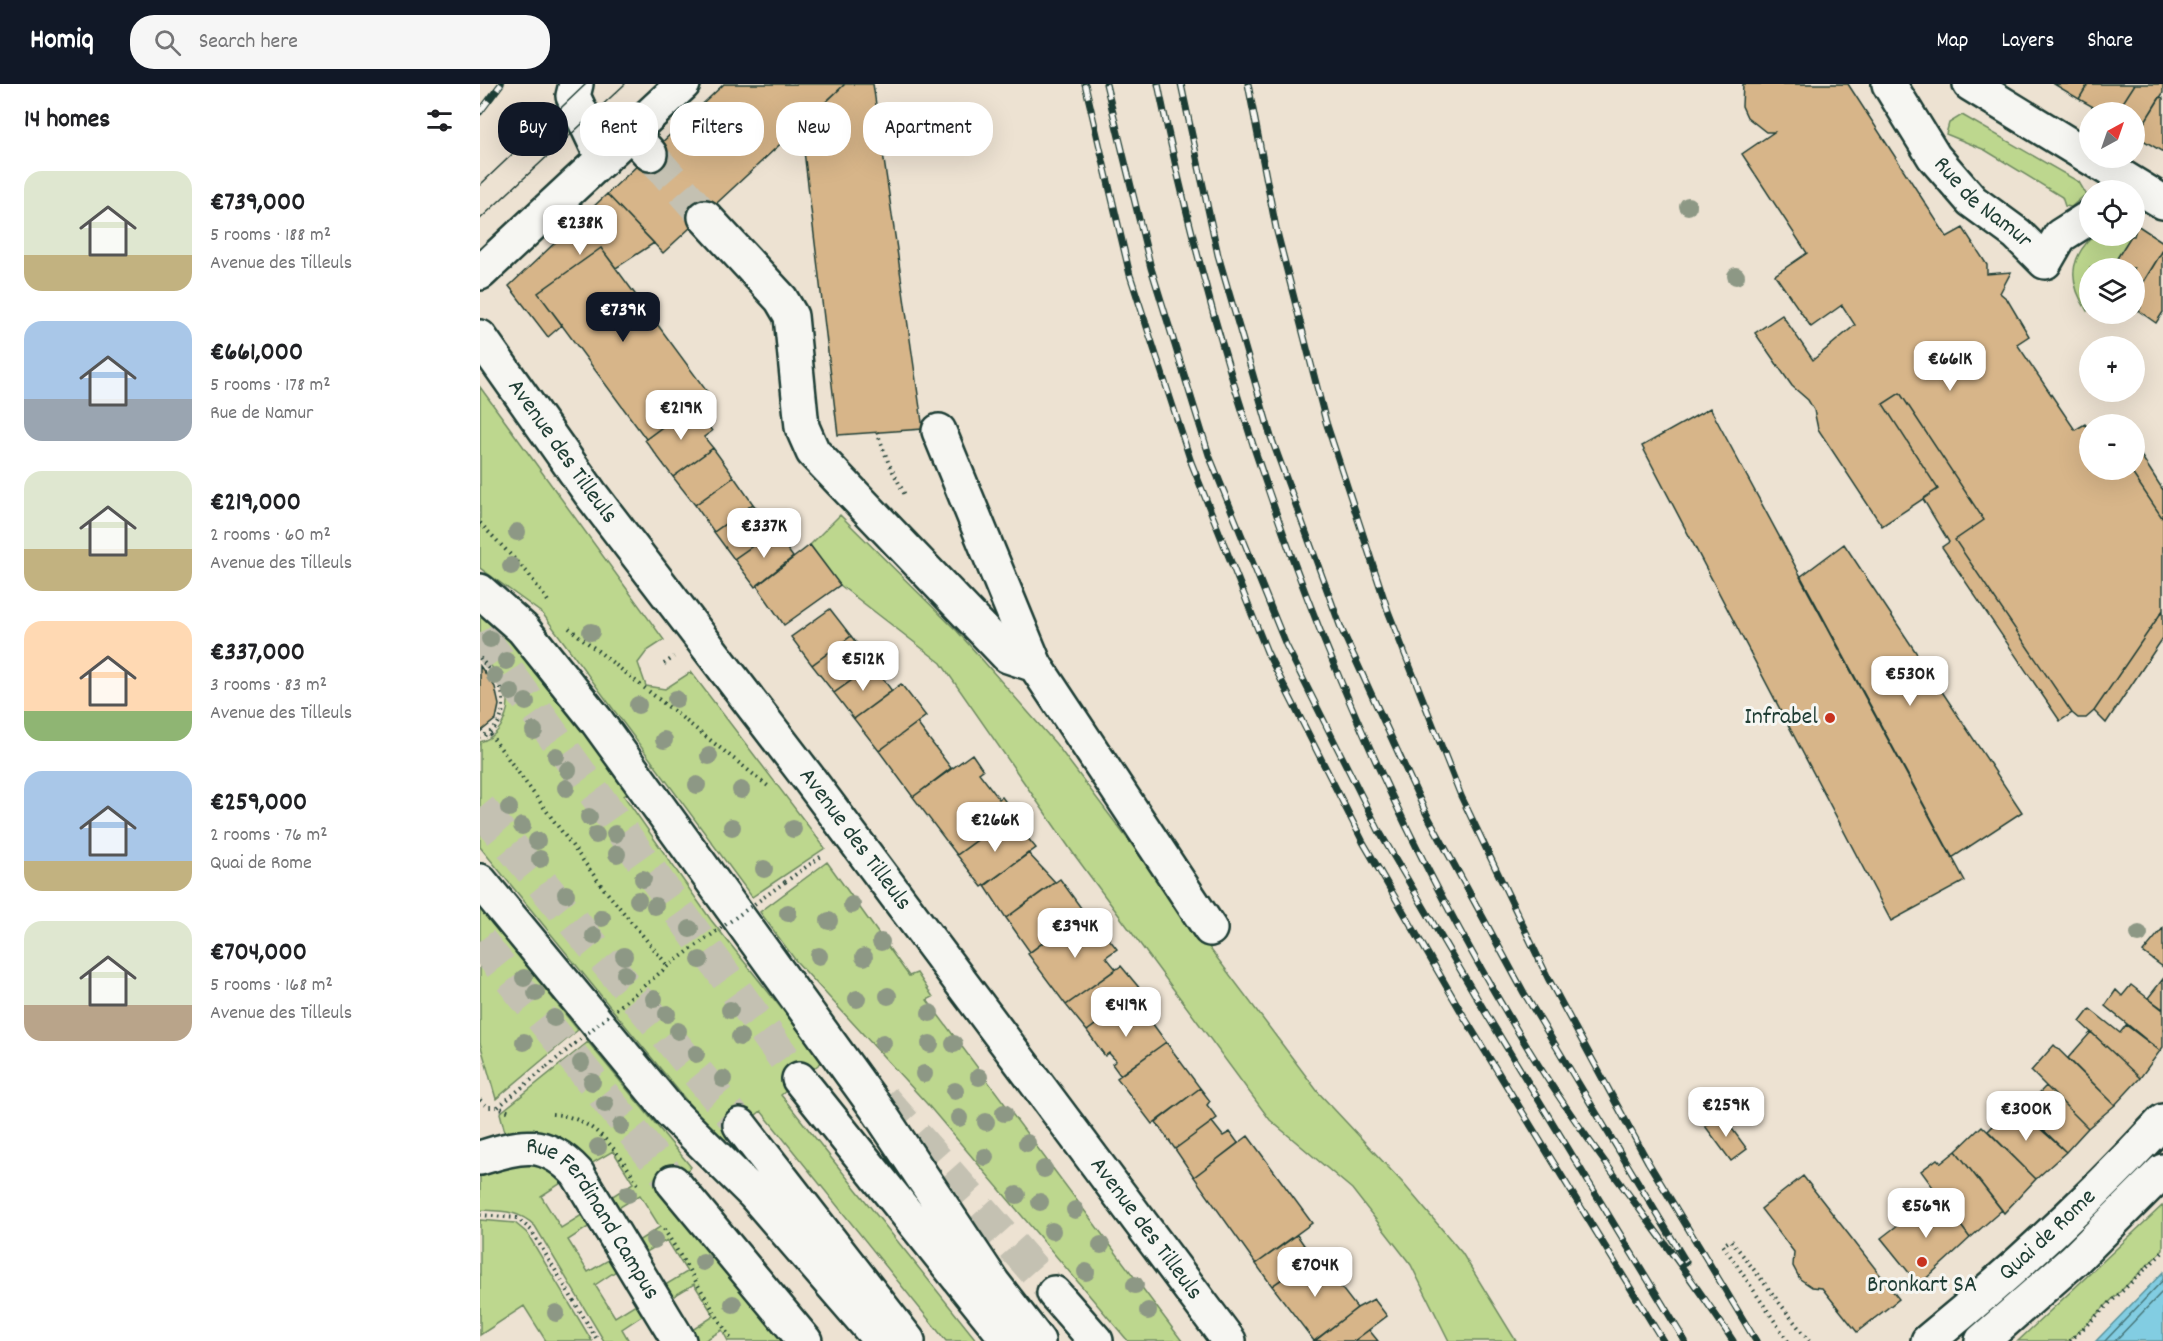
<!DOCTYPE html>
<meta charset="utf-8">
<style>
body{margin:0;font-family:Dekko,sans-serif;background:#f6f6f6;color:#202124;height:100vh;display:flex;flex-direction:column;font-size:22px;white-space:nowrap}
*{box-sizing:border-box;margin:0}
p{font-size:20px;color:#757577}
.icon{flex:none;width:33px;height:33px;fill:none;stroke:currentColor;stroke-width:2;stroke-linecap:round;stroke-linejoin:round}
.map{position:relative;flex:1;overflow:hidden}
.side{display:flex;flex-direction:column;background:#fff;width:480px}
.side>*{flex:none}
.guide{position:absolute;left:18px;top:18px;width:570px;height:54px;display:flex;gap:12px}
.needle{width:39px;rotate:40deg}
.controls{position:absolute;left:1599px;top:18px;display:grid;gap:12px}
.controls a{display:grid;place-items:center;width:66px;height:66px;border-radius:50%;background:#fff;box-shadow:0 6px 24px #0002;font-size:30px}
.price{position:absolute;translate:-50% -51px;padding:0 14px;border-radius:12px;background:#fff;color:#222;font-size:20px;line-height:39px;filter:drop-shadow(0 2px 3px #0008)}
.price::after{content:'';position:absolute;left:50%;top:36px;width:18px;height:14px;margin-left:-9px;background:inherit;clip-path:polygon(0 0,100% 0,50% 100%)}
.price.current{background:#111827;color:#fff}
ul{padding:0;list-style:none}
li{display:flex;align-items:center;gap:18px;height:150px;padding:0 24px}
li span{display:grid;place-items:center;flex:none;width:168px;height:120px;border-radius:18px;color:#555}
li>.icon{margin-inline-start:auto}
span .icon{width:72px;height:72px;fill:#fffc;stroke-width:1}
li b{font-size:26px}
h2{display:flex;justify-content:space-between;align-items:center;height:72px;padding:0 24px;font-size:26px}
.pill{padding:0 21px;border-radius:24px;background:#fff;box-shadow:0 6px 24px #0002;font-size:21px;line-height:54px}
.pill.current{background:#111827;color:#fff}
header{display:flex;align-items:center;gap:36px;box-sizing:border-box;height:84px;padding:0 30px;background:#111827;color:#fff}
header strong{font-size:28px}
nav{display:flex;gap:33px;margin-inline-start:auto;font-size:21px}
.search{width:420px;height:54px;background:#f6f6f6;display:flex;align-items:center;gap:15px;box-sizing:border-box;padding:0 21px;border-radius:24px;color:#757577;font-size:22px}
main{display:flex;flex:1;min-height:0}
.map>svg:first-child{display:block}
</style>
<header>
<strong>Homiq</strong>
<div class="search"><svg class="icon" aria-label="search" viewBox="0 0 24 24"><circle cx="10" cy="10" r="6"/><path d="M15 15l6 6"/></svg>Search here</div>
<nav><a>Map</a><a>Layers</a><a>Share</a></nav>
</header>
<main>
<section class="side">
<h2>14 homes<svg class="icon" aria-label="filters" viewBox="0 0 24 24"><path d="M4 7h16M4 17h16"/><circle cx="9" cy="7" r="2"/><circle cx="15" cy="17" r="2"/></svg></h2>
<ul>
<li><span style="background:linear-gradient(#dfe7d0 70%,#c2b280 0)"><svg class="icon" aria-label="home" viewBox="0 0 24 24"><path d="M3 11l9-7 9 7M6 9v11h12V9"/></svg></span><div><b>€739,000</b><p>5 rooms · 188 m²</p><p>Avenue des Tilleuls</p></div></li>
<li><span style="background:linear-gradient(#a9c7e8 65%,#9aa5b1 0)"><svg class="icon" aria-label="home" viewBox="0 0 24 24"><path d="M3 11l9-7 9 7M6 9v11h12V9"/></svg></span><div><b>€661,000</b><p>5 rooms · 178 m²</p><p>Rue de Namur</p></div></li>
<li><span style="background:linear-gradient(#dfe7d0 65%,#c2b280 0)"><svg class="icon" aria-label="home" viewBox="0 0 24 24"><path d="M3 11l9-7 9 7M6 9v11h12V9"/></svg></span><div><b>€219,000</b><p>2 rooms · 60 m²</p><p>Avenue des Tilleuls</p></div></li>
<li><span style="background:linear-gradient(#ffd9b3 75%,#8fb573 0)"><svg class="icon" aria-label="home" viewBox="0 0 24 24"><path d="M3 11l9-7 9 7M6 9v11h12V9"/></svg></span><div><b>€337,000</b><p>3 rooms · 83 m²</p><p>Avenue des Tilleuls</p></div></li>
<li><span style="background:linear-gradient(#a9c7e8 75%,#c2b280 0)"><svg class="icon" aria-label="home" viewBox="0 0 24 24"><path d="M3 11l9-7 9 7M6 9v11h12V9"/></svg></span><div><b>€259,000</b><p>2 rooms · 76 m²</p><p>Quai de Rome</p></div></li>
<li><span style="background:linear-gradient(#dfe7d0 70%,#b9a48a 0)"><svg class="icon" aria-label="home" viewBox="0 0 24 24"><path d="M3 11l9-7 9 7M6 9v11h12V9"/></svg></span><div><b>€704,000</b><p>5 rooms · 168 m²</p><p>Avenue des Tilleuls</p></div></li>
</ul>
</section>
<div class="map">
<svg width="1683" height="1257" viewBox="0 0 1683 1257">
<rect width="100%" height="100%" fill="#ede2d2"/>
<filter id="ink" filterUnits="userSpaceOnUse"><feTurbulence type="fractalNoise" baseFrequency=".0167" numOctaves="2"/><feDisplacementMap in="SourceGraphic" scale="12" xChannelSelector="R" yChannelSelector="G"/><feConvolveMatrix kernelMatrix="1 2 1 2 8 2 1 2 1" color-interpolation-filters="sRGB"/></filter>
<g filter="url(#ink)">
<!-- green -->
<path fill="#bdd78e" stroke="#6e8a61" stroke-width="1.5" d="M1482,31L1599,98L1606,110L1591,123L1585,122L1582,113L1505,66L1466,50L1469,39Z
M1613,152H1651L1631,184H1610L1609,223L1607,227C1589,199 1588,176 1613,152Z
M0,303L184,556L167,567L158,579L166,602L185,605L211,588L345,764L272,813L63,530L0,484Z
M360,431L477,547L576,660L838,1008L922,1098L982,1169L1036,1257H969L931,1181L872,1105L790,1036L593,769L461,579L360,501L330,461Z
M0,521L40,563L150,707L144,712L231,836L343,977L301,1011L497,1257H466L281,1027L241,1059L0,763V658C24,651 35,620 23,597C17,587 5,578 1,567C0,555 0,534 0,521Z
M347,778L429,892L437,889L453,913L447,916L702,1257H648L448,1021L316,877L280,828Z
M0,824L98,946L16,1015L0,959Z
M108,958L211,1083L183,1106L306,1257H248L242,1246L224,1257H215L209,1248L234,1232L214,1200L189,1215L182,1203L207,1188L187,1156L163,1170L155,1159L180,1143L160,1111L135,1126L128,1115L153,1099L133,1067L104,1084L27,1056L20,1029Z
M54,1073L86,1096L61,1112L81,1144L105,1129L113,1140L88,1156L108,1188L132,1174L139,1185L115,1201L135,1233L159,1218L166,1229L142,1245L149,1257H124L55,1142C39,1126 21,1127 0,1126V1085Z
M1683,1121V1166L1589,1257H1538Z
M0,1136L35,1139L47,1149L112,1257H66L44,1222L0,1251Z"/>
<!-- water -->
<path fill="#82cde2" stroke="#5a939c" stroke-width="1.5" d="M1683,1188V1257H1616Z"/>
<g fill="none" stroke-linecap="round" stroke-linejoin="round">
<!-- shore -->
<path stroke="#47777a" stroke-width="1.5" d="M1625,1257L1683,1196
M1635,1257L1683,1207"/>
</g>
<!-- building -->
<path fill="#d7b589" stroke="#1f3d34" stroke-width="1.5" d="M244,0H365L183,169L127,110Z
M365,0H393L443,345L358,351L321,42Z
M1263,0H1368L1467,153L1483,144L1507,181V190L1531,188L1520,209L1527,215L1549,252L1537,260L1595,346L1605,340L1610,347V386H1650L1683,435V526L1614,627L1606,634H1598L1592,629L1475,456L1504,436L1420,309L1403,320L1458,405L1402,442L1338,345L1334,326L1328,316L1312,302L1275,249L1302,231L1333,276L1375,241L1362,221L1331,243L1295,191L1327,169L1262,70L1294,48H1286L1267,33L1262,22Z
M1574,0H1608L1599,15Z
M1608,0H1655L1637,28H1622L1599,15Z
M1655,0H1683V9L1657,50L1654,49V28H1637Z
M1680,13L1683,14V68L1656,52Z
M127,110L174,159L136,184L121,164L58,209L82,241L68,253L29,202Z
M1657,141L1683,158V166L1659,206L1654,203V184H1631L1651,152H1654Z
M121,164L228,309L166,355L58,209Z
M1683,166V228L1676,239L1659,227L1661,223L1654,219V213Z
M1420,309L1504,436L1475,456L1592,629L1580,637L1462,463L1469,458L1443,415L1458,405L1403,320Z
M213,320L232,347L224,353L233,364L193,393L165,356Z
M1230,324L1485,797L1411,837L1162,362Z
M233,364L254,393L215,421L193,393Z
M1657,365L1683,406V435L1650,386H1654V367Z
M254,393L273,420L234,448L215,421Z
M273,420L294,447L254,475L234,448Z
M294,447L313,473L275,503L254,475Z
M1364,460L1542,728L1472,774L1320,493Z
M330,461L360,501L304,541L277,502Z
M350,525L371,552L332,581L311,553Z
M1683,526V554L1626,639L1614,627Z
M371,552L393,581L354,609L332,581Z
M393,581L412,607L374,635L354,609Z
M0,582L15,603L19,621L16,635L0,648Z
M421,600L446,632L399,667L374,635Z
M437,639L471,684L433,713L399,667Z
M492,670L503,686L499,689L519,715L522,713L534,729L477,771L433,713Z
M522,738L533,753L542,747L556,764L502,803L477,771Z
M548,769L575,798L526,834L505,802Z
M580,795L604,828L550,868L526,834Z
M596,834L605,844L615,837L637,865L626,873L636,885L586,921L548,870Z
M1683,844V883L1663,868Z
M641,882L661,906L607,947L586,921Z
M1683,895V925L1668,914Z
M1651,901L1683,926V963L1680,967L1625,922L1636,906L1642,912Z
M644,920L658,937L667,932L686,958L640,991L632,980L636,977L629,969L625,972L607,947Z
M1610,925L1640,949L1646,941L1680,967L1660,994L1600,938Z
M1611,948L1660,994L1635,1021L1588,974Z
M686,958L720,1004L672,1040L637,994Z
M1574,961L1635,1021L1608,1044L1551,987Z
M1566,1002L1608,1044L1586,1068L1543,1026Z
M720,1004L730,1017L727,1021L737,1034L695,1065L676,1038Z
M1534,1021L1586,1068L1556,1095L1508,1047Z
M1241,1030L1267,1065L1251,1077L1225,1042Z
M732,1038L743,1052L750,1048L758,1059L714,1093L695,1065Z
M1502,1042L1556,1095L1524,1129L1476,1067Z
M768,1052L832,1139L776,1180L714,1093Z
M1476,1067L1522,1126L1490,1154L1441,1087L1457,1075L1461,1079Z
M1323,1092L1419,1215L1377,1248L1342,1204L1332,1203L1320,1195L1313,1182L1314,1168L1281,1125Z
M1458,1110L1490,1154L1439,1201L1401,1154Z
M817,1151L833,1174L792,1202L776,1180Z
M836,1171L877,1224L834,1257L792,1202Z
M894,1215L907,1232L874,1257H835L877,1224Z
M889,1246L898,1257H874Z"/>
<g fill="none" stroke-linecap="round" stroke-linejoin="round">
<!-- minor-tunnel -->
<path stroke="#c4c1b2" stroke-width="33" stroke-dasharray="33 16" stroke-linecap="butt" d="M170,70L225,133"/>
<!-- highway-tunnel -->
<path stroke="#c4c1b2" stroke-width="33" stroke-dasharray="33 16" stroke-linecap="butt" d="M0,549L319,995
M0,724L260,1041
M0,857L193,1098
M403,1015L574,1209"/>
<defs>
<g id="minor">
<path d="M96,0L93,12L123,75"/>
<path id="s1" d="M1409,0L1454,73L1492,117L1537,150L1565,178L1580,152L1610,133"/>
<path d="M1490,0L1683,118"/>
<path d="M151,49L170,70"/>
<path d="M225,133L301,215L311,232L322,343L333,368L528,572L555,581L730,845"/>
<path d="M0,189L203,0"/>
<path id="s2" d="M0,253L110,409L329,695L749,1257"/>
<path d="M459,347L555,581"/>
<path id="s3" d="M0,1074C42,1061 64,1054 97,1089L199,1257"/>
</g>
<g id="major">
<path id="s4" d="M1448,1257C1531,1189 1610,1116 1683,1037"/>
<path d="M1502,1257L1594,1176L1683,1087"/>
</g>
<path id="highway" d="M0,507L43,545L116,636L395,1022L513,1199L558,1257
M0,797L190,1027L274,1110L401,1257
M319,995L529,1257
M260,1041L428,1257
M193,1098L325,1257
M574,1209L616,1257"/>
</defs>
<!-- minor casing -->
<use href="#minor" stroke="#1f3d34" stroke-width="38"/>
<!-- major casing -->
<use href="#major" stroke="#1f3d34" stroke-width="38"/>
<!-- highway casing -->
<use href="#highway" stroke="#1f3d34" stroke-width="38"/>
<!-- path -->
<path stroke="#1f3d34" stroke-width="4" stroke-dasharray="1.5 4.5" stroke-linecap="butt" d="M397,348L409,380L426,413
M0,439L47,488L70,520
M89,544L288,702
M0,574C6,582 16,592 20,601C27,622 23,646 0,653
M184,580L194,573
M10,650L124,805L188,882
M305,798L343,771
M0,1016L8,1023H18L32,1029
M18,1023L67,983
M72,1030C116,1033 138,1068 159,1102
M0,1131L37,1134L51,1146L118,1257
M184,1145L252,1257
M1308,1257L1243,1161L1251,1156L1329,1257
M1590,1257L1683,1168"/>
<!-- minor -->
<use href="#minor" stroke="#f6f6f2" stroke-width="33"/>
<!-- major -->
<use href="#major" stroke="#f6f6f2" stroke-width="33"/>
<!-- highway -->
<use href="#highway" stroke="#f6f6f2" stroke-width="33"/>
<!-- tram -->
<path stroke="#1f3d34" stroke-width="1.5" d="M0,101L106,0
M0,135L145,0"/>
<defs>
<path id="rail" d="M605,0L650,191L711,378L787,568L883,758L986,936L1183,1257
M626,0L671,184L729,371L806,561L899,747L1004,926L1205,1257
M678,0C748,342 873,685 1059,982C1119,1077 1192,1163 1253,1257
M701,0L738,171L791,353L861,544L945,727L1044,909L1206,1178
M768,0L796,144L846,338L908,527L981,712L1068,894L1168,1078L1276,1257
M0,28L21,0"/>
</defs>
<!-- rail casing -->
<use href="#rail" stroke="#1f3d34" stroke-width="7"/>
<!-- rail -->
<use href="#rail" stroke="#f6f6f2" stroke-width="4.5" stroke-dasharray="14" stroke-linecap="butt"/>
<!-- path-bridge -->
<path stroke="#1f3d34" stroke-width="4" stroke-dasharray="1.5 4.5" stroke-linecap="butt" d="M67,983L188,882L305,798"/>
</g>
<!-- trees -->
<g fill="#8d9885">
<circle cx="1208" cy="122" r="9"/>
<circle cx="1256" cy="192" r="9"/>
<circle cx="37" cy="448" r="9"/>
<circle cx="31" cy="482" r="9"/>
<circle cx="111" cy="548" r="9"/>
<circle cx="10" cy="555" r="9"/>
<circle cx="26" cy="577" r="9"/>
<circle cx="15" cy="592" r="9"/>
<circle cx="31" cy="608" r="9"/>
<circle cx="196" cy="615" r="9"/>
<circle cx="46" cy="618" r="9"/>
<circle cx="158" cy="621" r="9"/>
<circle cx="54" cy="647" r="9"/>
<circle cx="184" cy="656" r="9"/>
<circle cx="76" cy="672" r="9"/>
<circle cx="229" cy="672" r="9"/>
<circle cx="88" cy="686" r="9"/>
<circle cx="217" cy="701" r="9"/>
<circle cx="86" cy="704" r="9"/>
<circle cx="261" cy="706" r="9"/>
<circle cx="29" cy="724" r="9"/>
<circle cx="109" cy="733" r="9"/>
<circle cx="42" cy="742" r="9"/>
<circle cx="252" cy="743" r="9"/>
<circle cx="313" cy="745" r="9"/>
<circle cx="135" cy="750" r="9"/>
<circle cx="116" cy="751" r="9"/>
<circle cx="57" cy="757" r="9"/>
<circle cx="137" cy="770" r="9"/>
<circle cx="60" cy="775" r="9"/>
<circle cx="284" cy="785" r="9"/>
<circle cx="163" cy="795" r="9"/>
<circle cx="86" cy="810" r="9"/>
<circle cx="158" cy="816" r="9"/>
<circle cx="372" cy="821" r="9"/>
<circle cx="175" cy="822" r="9"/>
<circle cx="308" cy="829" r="9"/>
<circle cx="122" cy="834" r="9"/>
<circle cx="349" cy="837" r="9"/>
<circle cx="210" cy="845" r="9"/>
<circle cx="1659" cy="850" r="9"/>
<circle cx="114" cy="852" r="9"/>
<circle cx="401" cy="858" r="9"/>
<circle cx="144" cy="872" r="9"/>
<circle cx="339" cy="872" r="9"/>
<circle cx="384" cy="873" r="9"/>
<circle cx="220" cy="876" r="9"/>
<circle cx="145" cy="890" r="9"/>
<circle cx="44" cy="894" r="9"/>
<circle cx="56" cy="909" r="9"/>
<circle cx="408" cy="912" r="9"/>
<circle cx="174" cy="915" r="9"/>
<circle cx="377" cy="915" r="9"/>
<circle cx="250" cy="926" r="9"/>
<circle cx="450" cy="929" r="9"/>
<circle cx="187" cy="930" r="9"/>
<circle cx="74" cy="934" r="9"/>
<circle cx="198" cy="947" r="9"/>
<circle cx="260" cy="953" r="9"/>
<circle cx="44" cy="958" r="9"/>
<circle cx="403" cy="959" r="9"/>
<circle cx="450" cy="960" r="9"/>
<circle cx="474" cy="960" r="9"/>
<circle cx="216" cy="970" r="9"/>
<circle cx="101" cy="979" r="9"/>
<circle cx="444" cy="990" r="9"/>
<circle cx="499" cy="993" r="9"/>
<circle cx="243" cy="995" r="9"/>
<circle cx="112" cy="998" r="9"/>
<circle cx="475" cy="1007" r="9"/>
<circle cx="125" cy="1020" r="9"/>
<circle cx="524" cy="1029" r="9"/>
<circle cx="479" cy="1034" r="9"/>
<circle cx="506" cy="1038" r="9"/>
<circle cx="141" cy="1042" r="9"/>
<circle cx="547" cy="1059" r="9"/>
<circle cx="118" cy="1063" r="9"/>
<circle cx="505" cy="1073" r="9"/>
<circle cx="564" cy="1085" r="9"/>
<circle cx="148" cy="1110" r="9"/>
<circle cx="537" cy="1111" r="9"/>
<circle cx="560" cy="1118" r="9"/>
<circle cx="595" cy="1126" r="9"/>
<circle cx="572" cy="1147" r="9"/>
<circle cx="174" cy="1156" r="9"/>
<circle cx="621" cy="1161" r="9"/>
<circle cx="223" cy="1178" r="9"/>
<circle cx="606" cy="1188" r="9"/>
<circle cx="655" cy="1201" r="9"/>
<circle cx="253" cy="1220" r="9"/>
<circle cx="668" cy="1227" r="9"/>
<circle cx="76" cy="1229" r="9"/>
</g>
</g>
<!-- markers -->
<g fill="#c8321e" stroke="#f6f6f2" stroke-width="2">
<circle cx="1350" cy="634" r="6"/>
<circle cx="1442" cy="1178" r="6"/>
</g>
<g text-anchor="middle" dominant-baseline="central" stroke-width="6" stroke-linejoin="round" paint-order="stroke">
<!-- street labels -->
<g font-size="24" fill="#1f3d34" stroke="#f6f6f2">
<text stroke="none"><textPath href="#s1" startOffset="153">Rue de Namur</textPath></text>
<text stroke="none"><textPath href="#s2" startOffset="141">Avenue des Tilleuls</textPath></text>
<text stroke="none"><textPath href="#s2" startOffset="627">Avenue des Tilleuls</textPath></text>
<text stroke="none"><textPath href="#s3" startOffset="150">Rue Ferdinand Campus</textPath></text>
<text stroke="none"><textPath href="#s2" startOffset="1113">Avenue des Tilleuls</textPath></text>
<text stroke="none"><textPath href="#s4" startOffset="160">Quai de Rome</textPath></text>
</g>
<!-- poi labels -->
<g font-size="24" fill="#1f3d34" stroke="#f6f6f2" text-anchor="end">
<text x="1338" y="634">Infrabel</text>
<text x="1442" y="1202" text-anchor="middle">Bronkart SA</text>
</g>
</g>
</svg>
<div class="controls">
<a><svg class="needle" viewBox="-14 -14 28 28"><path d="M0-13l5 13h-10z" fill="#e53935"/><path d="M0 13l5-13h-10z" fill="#757577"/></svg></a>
<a><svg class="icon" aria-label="locate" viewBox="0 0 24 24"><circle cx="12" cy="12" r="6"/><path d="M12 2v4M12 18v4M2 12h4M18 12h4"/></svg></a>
<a><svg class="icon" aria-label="layers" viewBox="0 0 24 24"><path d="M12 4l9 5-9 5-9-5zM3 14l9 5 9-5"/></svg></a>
<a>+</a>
<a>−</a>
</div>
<b class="price" style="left:100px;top:172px">€238K</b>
<b class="price current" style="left:143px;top:259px">€739K</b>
<b class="price" style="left:1470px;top:308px">€661K</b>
<b class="price" style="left:201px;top:357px">€219K</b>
<b class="price" style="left:284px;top:475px">€337K</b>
<b class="price" style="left:383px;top:608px">€512K</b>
<b class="price" style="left:1430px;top:623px">€530K</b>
<b class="price" style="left:515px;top:769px">€266K</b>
<b class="price" style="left:595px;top:875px">€394K</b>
<b class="price" style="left:646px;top:954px">€419K</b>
<b class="price" style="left:1246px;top:1054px">€259K</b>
<b class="price" style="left:1546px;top:1058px">€300K</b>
<b class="price" style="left:1446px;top:1155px">€569K</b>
<b class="price" style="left:835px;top:1214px">€704K</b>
<div class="guide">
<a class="pill current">Buy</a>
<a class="pill">Rent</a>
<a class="pill">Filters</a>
<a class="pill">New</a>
<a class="pill">Apartment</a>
</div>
</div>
</main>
